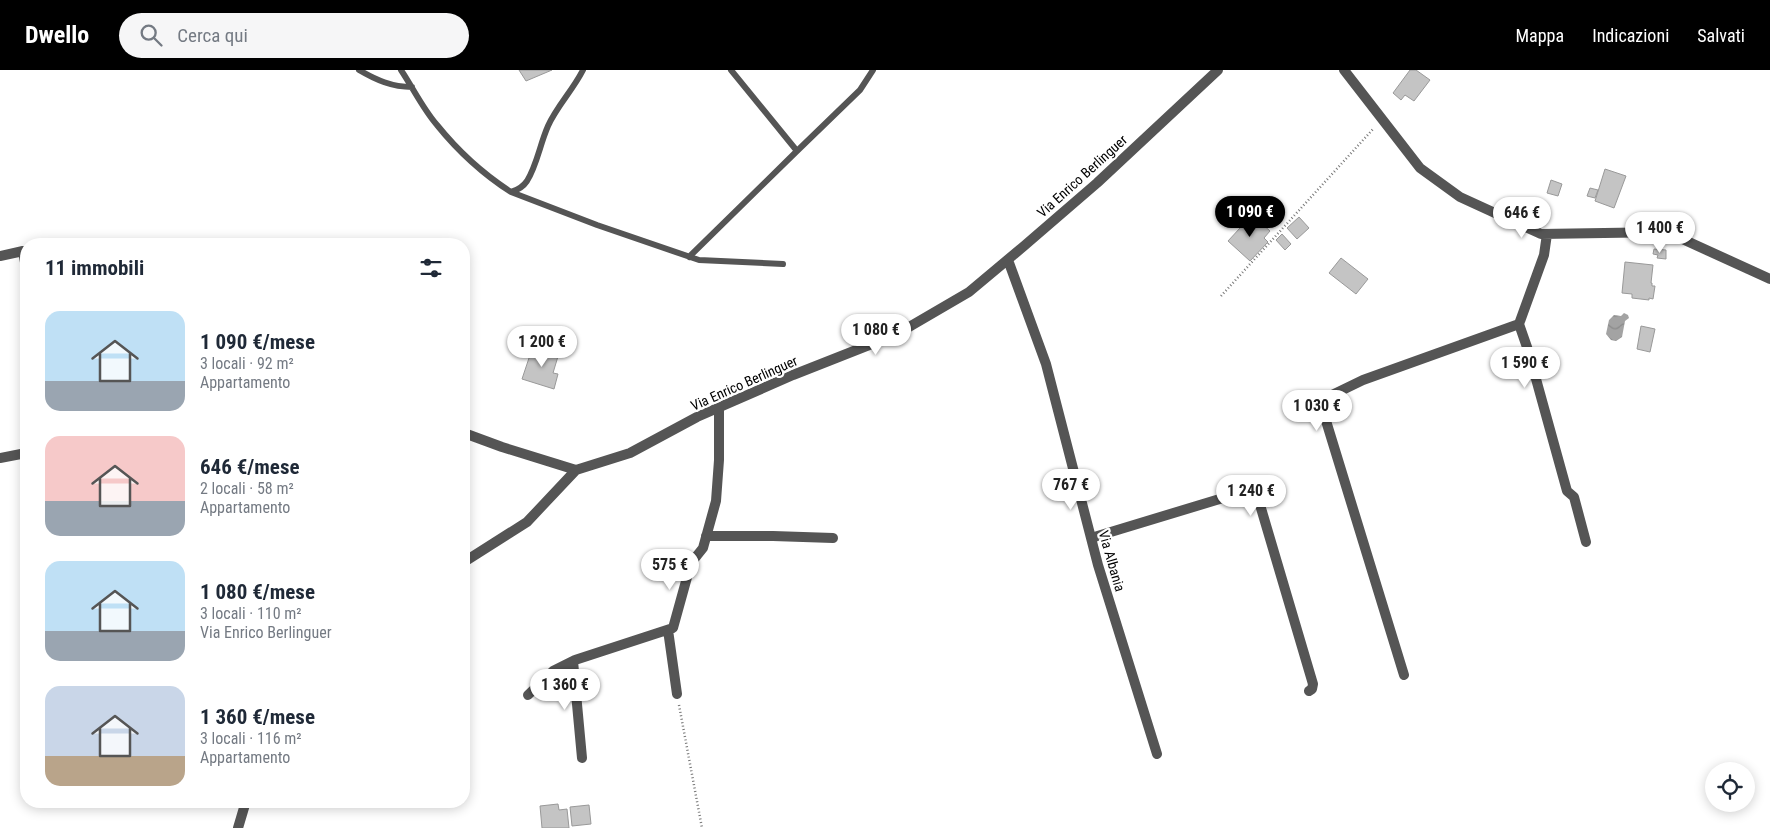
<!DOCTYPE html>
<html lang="it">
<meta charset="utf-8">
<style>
body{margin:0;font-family:"Roboto Condensed",sans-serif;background:#f6f6f7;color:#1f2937;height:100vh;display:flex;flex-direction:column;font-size:19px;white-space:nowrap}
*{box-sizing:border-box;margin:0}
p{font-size:16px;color:#747a83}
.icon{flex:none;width:28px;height:28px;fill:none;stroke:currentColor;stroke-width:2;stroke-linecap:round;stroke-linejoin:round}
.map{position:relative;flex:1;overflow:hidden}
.drawer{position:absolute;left:20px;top:168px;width:450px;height:570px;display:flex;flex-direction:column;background:#fff;border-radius:20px;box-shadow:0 2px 12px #0003}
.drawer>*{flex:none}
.tools{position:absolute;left:1705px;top:692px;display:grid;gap:10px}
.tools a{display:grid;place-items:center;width:50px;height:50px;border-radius:50%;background:#fff;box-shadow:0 2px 12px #0003;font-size:25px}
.price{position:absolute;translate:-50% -42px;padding:0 11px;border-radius:18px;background:#fff;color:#222;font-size:16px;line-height:32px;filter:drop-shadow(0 1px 2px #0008)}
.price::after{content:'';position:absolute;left:50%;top:30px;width:15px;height:11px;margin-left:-8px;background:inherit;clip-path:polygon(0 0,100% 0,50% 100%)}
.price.selected{background:#000;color:#fff}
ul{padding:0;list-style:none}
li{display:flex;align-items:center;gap:15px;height:125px;padding:0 25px}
li span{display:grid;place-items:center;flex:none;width:140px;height:100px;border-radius:15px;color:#555}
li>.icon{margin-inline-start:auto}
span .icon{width:60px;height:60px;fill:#fffc;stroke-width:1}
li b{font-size:21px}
h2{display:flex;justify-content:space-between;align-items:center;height:60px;padding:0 25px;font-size:21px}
header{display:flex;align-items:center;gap:30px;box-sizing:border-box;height:70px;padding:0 25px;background:#000;color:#fff}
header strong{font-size:24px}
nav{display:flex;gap:28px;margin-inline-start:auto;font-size:18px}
.search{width:350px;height:45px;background:#f6f6f7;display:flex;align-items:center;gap:12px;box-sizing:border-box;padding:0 18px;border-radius:28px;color:#747a83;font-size:19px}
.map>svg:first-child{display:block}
</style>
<header>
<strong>Dwello</strong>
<div class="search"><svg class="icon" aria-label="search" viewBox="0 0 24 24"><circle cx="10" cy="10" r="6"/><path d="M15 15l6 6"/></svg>Cerca qui</div>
<nav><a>Mappa</a><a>Indicazioni</a><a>Salvati</a></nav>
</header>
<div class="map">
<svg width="1770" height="758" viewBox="0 0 1770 758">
<defs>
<pattern id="water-waves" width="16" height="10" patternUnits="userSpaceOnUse" patternTransform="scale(1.25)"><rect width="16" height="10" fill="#a3a3a3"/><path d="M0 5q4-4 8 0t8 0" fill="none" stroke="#8b8b8b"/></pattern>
</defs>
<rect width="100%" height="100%" fill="#fff"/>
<!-- water -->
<path fill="url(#water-waves)" d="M1624,243L1628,245L1629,248L1625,251L1622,267L1616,271L1611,270L1606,264L1609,250L1614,245L1621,246Z"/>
<!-- building -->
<path fill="#c4c4c4" stroke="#999" d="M519,0H552L526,11Z
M1410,0H1416L1430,10L1414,31L1405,25L1401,30L1393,23Z
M1605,99L1626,106L1614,138L1595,131Z
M1551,110L1562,114L1558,126L1547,123Z
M1590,118L1598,120L1595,128L1587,126Z
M1252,145L1270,161L1264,168L1268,172L1250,191L1228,171Z
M1299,147L1309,158L1297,169L1287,158Z
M1282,164L1291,174L1285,180L1276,170Z
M1654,179L1666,180V189L1657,188L1658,185L1653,184Z
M1341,188L1368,209L1356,224L1329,203Z
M1625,192L1653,195L1651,213H1652V216H1655L1653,229L1649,228V230L1632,228V224L1622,223Z
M1641,256L1655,259L1650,282L1637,279Z
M539,277L559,283L553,303L558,304L554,319L522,309L530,285L536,287Z
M558,734L559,740L567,739L569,758H542L540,736Z
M589,735L591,754L572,756L570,737Z"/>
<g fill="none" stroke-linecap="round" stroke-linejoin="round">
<!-- path -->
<path stroke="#777" stroke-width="2.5" stroke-dasharray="1 2.5" stroke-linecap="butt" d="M1221,226L1374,58
M679,635L702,758"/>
<!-- lane -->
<path stroke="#555" stroke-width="6" d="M359,0C376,10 392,17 412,17
M401,0C413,18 423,39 437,55C458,81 483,104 511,122C518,120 523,117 527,111C537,95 540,74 548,56C557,36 573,20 583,0
M731,0L797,81L860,20L873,0
M511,122L597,155L699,190L783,194
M689,187L797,81"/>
<!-- street -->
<path stroke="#555" stroke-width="10" d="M1344,0L1420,98L1460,127L1541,164L1667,162L1770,209
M1547,164L1544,185L1519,254L1528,280L1567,421L1574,427L1586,472
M0,186L23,181L26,198
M1008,190L1046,294L1098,495L1157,684
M464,363L502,377L576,400L630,383L697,347L793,305L897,264L969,222L1024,176L1097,113L1218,0
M0,388L26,383
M706,466H773L833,468
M1091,468L1246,421H1251L1258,428L1313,614L1312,619L1309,621
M464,492L527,452L576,400
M668,560L677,624
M573,591L582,688
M1404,605L1323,341L1324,333L1330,326L1363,310L1519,254
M528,625L553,601L575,590L673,558L691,493L703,478L716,431L719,390V338
M238,758L246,731"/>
</g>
<g text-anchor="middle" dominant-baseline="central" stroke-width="4.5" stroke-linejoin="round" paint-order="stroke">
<!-- street labels -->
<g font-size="14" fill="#000" stroke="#fff">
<text transform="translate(1082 106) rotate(-42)">Via Enrico Berlinguer</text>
<text transform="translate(744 313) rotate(-24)">Via Enrico Berlinguer</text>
<text transform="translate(1112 491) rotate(74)">Via Albania</text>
</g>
</g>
</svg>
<div class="tools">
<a><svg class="icon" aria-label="locate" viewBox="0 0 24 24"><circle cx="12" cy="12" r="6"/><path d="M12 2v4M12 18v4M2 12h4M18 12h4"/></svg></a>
</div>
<b class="price selected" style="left:1250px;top:168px">1 090 €</b>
<b class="price" style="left:1522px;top:169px">646 €</b>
<b class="price" style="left:1660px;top:184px">1 400 €</b>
<b class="price" style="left:876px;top:286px">1 080 €</b>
<b class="price" style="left:542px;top:298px">1 200 €</b>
<b class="price" style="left:1525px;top:319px">1 590 €</b>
<b class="price" style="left:1317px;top:362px">1 030 €</b>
<b class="price" style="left:1071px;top:441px">767 €</b>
<b class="price" style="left:1251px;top:447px">1 240 €</b>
<b class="price" style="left:670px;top:521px">575 €</b>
<b class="price" style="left:565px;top:641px">1 360 €</b>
<section class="drawer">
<h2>11 immobili<svg class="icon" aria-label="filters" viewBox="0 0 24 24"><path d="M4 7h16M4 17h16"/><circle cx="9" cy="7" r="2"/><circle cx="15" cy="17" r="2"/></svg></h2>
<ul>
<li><span style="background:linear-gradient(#bfe0f5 70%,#9aa5b1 0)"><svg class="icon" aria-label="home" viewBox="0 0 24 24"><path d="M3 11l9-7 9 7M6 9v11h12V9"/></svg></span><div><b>1 090 €/mese</b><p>3 locali · 92 m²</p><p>Appartamento</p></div></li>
<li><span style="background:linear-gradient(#f6c9c9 65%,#9aa5b1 0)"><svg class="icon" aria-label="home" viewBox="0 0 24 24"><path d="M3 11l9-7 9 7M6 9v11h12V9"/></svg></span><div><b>646 €/mese</b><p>2 locali · 58 m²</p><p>Appartamento</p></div></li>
<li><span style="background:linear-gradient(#bfe0f5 70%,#9aa5b1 0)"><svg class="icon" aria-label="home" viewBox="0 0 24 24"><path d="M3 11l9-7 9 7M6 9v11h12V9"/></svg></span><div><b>1 080 €/mese</b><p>3 locali · 110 m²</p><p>Via Enrico Berlinguer</p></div></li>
<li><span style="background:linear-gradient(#c9d6e8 70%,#b9a48a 0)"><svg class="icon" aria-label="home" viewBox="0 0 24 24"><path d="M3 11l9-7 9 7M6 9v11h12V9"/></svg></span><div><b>1 360 €/mese</b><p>3 locali · 116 m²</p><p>Appartamento</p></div></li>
</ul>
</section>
</div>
